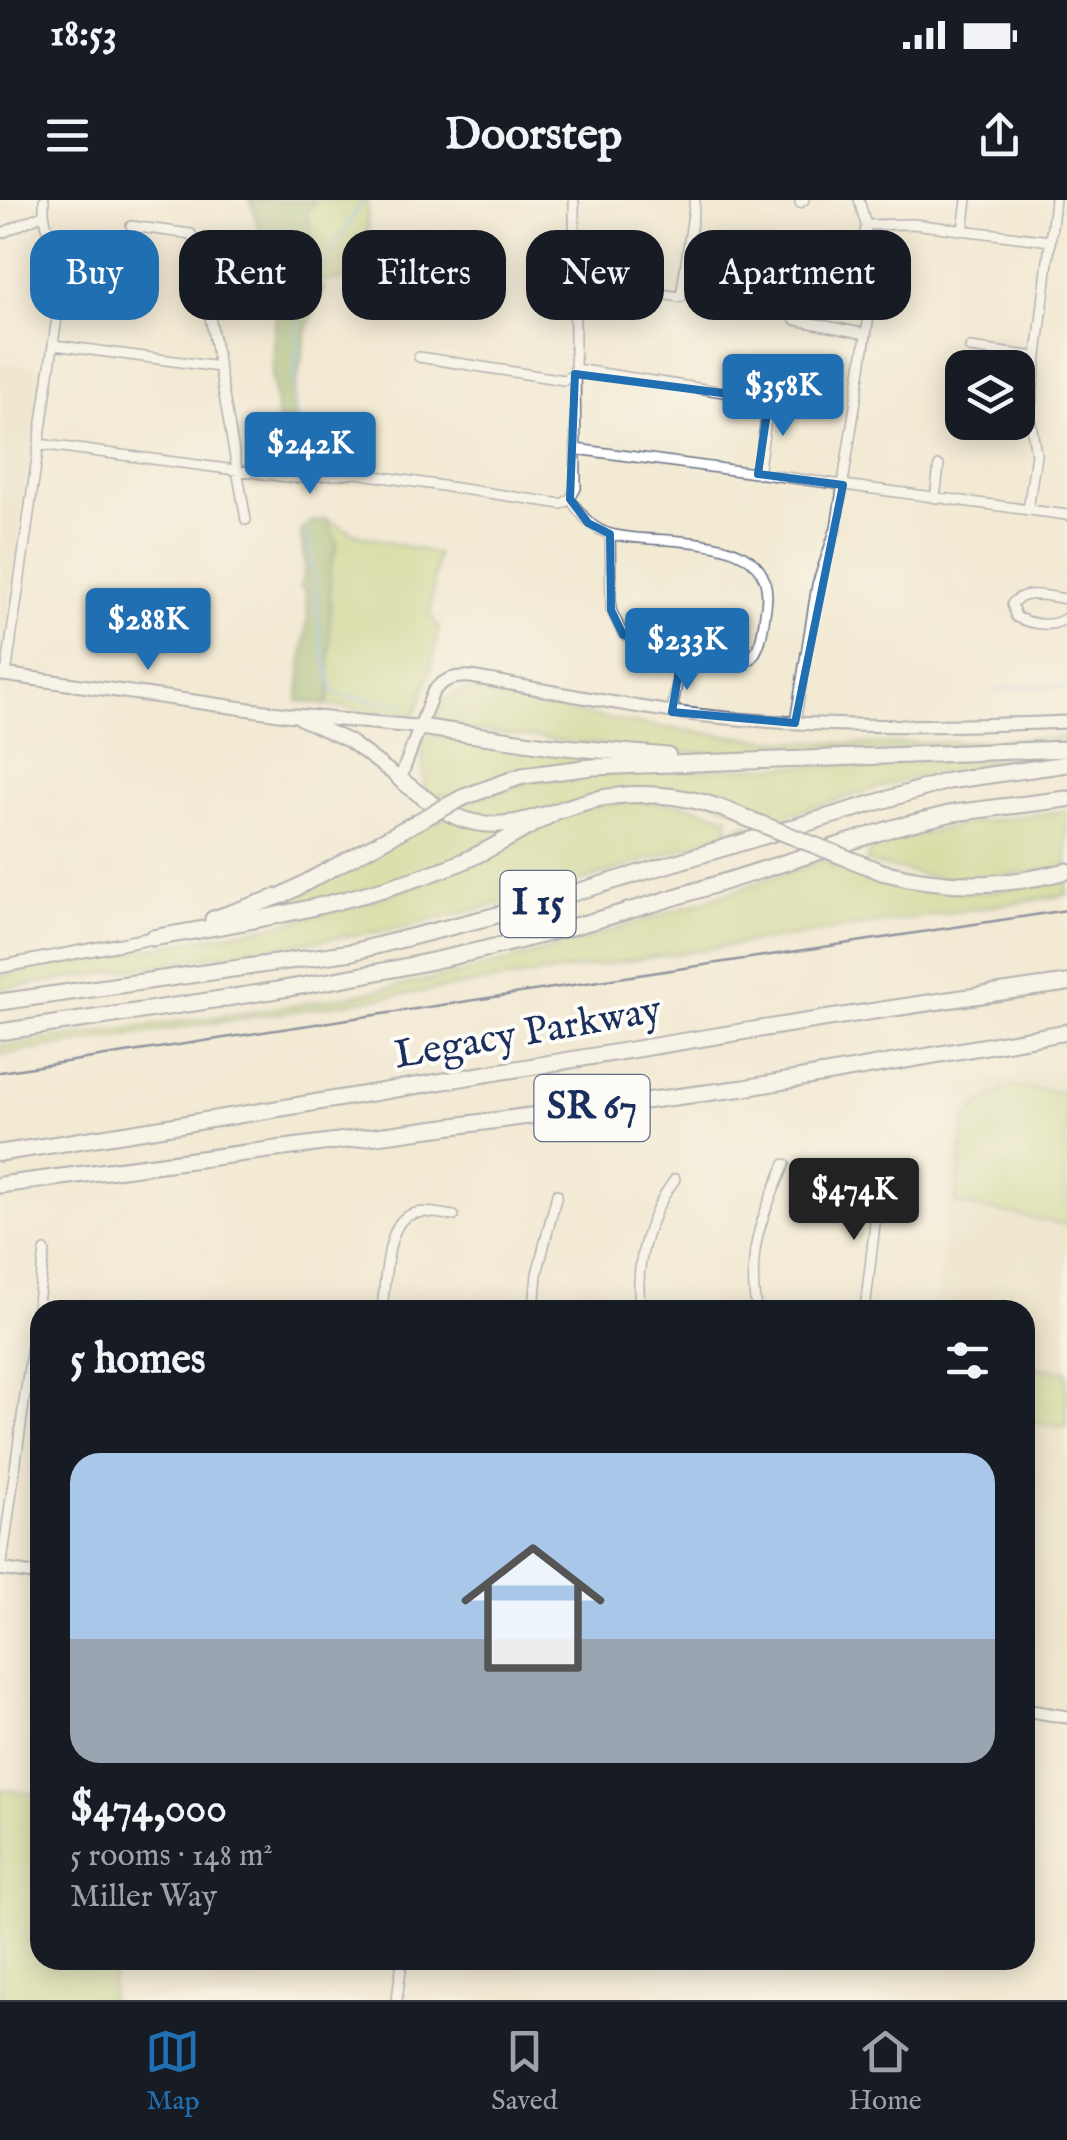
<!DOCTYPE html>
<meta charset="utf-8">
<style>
body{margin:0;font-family:"IM FELL English",serif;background:#20242c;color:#f1f3f6;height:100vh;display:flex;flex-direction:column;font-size:38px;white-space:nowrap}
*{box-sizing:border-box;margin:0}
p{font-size:32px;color:#9ea1a6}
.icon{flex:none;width:55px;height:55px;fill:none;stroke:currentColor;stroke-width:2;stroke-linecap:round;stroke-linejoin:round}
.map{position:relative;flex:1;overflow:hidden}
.panel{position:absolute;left:30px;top:1100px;width:1005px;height:670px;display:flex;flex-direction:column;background:#171b24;border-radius:30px;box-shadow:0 5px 25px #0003}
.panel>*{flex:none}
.hud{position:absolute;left:30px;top:30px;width:1008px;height:90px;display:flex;gap:20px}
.tools{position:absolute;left:945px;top:150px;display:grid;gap:20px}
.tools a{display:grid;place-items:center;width:90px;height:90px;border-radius:20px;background:#171b24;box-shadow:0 5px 25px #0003;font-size:50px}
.price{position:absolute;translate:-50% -85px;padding:0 22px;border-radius:10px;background:#1f6fb2;color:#fff;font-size:32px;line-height:65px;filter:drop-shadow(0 2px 5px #0008)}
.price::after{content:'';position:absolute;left:50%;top:60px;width:30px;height:22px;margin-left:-15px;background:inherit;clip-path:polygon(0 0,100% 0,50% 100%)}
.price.active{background:#222;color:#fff}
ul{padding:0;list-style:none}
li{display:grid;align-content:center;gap:20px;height:530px;padding:0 40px}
li span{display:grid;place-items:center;height:310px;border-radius:30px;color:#555}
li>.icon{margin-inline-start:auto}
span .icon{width:180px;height:180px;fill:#fffc;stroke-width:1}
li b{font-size:42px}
h2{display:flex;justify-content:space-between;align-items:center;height:120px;padding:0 40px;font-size:42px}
.chip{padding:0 35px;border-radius:30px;background:#171b24;box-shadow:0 5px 25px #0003;font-size:35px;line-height:90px}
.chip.active{background:#1f6fb2;color:#fff}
.status{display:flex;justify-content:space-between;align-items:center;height:70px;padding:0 50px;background:#171b24;direction:ltr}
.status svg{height:28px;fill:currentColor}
header{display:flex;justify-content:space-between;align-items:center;height:130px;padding:0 40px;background:#171b24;font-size:45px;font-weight:800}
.tab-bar{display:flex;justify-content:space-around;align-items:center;height:140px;border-top:2px solid #363941;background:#171b24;font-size:28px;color:#9ea1a6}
.tab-bar a{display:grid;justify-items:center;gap:5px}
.tab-bar .active{color:#1f6fb2}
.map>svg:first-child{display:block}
</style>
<div class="status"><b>18:53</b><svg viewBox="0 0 49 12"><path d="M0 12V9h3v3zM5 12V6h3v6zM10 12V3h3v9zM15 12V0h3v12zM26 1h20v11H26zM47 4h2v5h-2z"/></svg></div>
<header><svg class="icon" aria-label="menu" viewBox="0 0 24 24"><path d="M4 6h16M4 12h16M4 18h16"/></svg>Doorstep<svg class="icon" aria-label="share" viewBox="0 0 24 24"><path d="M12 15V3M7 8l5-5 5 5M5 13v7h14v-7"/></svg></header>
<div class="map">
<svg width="1067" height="1800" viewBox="0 0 1067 1800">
<rect width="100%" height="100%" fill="#fdfcf7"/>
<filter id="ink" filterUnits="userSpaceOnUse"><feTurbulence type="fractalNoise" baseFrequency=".01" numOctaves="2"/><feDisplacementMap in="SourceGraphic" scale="20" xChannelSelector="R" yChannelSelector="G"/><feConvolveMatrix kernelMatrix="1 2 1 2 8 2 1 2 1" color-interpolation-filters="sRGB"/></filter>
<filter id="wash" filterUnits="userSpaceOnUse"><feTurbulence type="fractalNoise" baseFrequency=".0048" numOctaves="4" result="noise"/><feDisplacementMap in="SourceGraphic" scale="40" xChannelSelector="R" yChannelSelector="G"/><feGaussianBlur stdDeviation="2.25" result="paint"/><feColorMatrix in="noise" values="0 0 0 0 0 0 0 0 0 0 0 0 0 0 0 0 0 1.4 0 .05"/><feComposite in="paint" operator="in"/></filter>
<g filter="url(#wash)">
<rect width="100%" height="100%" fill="#f2ead3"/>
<!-- built -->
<path fill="#e4dbba" d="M0,163L45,169L2,469H0Z
M1067,868V1512L1025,1506V1110H936L963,885Z"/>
<!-- green -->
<path fill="#bad074" stroke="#6a8069" stroke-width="2.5" d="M253,0H367L368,48L354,79L279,83Z
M327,319L356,334L437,354L430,415L439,426C434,459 428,485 414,516L325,505L329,499L330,487V370L337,344Z
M469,490C599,520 734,544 869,544C935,543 1001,540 1067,537V544L758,555L651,551L445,527L437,520C435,503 454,492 469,490Z
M429,536L651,560L608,563L454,596L439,595L440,603L425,592L422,543Z
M1027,558L898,582L767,621L761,619L762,609L742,611L694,594L503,618H470L462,603L532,581L581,574Z
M627,601L687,605L729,617L727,630L746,624L752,626L542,694L400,728L0,789V776L271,726L344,709L397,692L553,619L583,609Z
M1067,611V668L950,681L866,662L871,646L881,643L976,622Z
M439,615L514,628L449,661L383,687L252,713L340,673L427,622L441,621Z
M831,658L834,660L830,668C872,667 910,684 952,690C990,696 1030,685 1067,678V695L0,855V846C153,824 309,809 459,773C585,744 708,699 831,658Z
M1011,886L1067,893V1025L955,1003L967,920L979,904Z
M1025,1166L1067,1172V1227L1025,1222Z
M0,1589L40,1595V1760H115L110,1800H0Z"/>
<!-- forest -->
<path fill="#93b266" stroke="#577062" stroke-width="2.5" d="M250,0H315L307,12L314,46L303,72L324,89L308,126L294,195L300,263L284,262L272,179L277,88Z
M327,319L337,343L330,370V487L329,499L325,505L298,501L308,414L305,389L300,387L305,368L301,331L310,322Z"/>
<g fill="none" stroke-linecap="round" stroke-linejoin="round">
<!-- stream -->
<path stroke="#6caade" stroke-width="2.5" d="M301,265L294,196L299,103L363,0
M308,330L320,437L334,494L407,506
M996,493L1007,487H1067"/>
</g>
</g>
<g filter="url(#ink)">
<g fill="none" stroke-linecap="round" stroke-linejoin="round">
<defs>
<path id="minor" d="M800,3L804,0
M866,25L913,24L1050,41
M131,26L191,34L198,48L246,320
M963,30L967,0
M0,34L44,14
M575,82L681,97L695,0
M781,93L785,110L796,120L866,134
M54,145L219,167
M970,148L1036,157
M419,157L564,180L581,170L769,199L758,274
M39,244L295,278L356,273L562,304L570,299
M576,249L1067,315
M935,298L939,266
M570,299C582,315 591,329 611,334C660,347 778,326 766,407C763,426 763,444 751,459C708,461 663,451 623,435L611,410L610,334
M570,299L576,288L574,0
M1028,310L1036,254L1030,217L1055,0
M1067,399C1049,397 1024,388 1012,404L1016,417C1031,424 1053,429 1067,417
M6,475L61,89L44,14V0
M672,512L682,453
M795,523L817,385L836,328L869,116L861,84L866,25L859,0
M382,1110C385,1088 386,1029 406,1017C420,1008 439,1014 454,1016
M534,1110L537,1074L557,994
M641,1110C633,1067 649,1014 675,979
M756,1110C747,1047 761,1020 785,964
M865,1110L880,980
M1,1370L45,1051
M397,1800L402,1760"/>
<path id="tertiary" d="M400,579L433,492C443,479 455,476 471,477C543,489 615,505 688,514C814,529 940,527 1067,522
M0,767L152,738
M0,1369L40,1375
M1025,1510L1067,1517"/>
<path id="secondary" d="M0,474L290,515L420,527
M301,519L349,541L400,579"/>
<path id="motorway" d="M420,527L553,546L668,556
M400,579C420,595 441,612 465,620C510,634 550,611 592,600C634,590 681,594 721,608
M464,597L522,576L592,567L1067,549
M882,672C946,689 1003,687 1067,671
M213,719L283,695L426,617
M152,738C255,721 359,702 457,664C490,651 521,630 552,614
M0,802L352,752L513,711L948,581L1067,564
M0,832C151,809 302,790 450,757C601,724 749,674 896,627L953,613L1067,599
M0,953C356,899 710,832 1067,783
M0,985L744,888L1067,832"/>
</defs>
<!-- minor casing -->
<use href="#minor" stroke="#667087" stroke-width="12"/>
<!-- tertiary casing -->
<use href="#tertiary" stroke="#667087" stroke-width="15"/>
<!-- secondary casing -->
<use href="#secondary" stroke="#667087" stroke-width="16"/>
<!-- motorway casing -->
<use href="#motorway" stroke="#667087" stroke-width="19"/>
<!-- minor -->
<use href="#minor" stroke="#fff" stroke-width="9"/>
<!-- tertiary -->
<use href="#tertiary" stroke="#fff" stroke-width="11"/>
<!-- secondary -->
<use href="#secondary" stroke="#fff" stroke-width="12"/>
<!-- motorway -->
<use href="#motorway" stroke="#fff" stroke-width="15"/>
<!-- rail -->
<path stroke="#1b2f5e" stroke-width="2.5" d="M0,872L1067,710"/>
<defs>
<path id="motorway-bridge" d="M721,608L882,672
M426,617L464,597"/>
</defs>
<!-- motorway-bridge casing -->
<use href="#motorway-bridge" stroke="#667087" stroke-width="19" stroke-linecap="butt"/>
<!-- motorway-bridge -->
<use href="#motorway-bridge" stroke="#fff" stroke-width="15"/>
</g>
</g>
<!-- marked area -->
<path d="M0 0H1067V1800H0ZM575,174L769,199L758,274L843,285L795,523L672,512L682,453L623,435L611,410L610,334L588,323L570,299Z" fill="#f2ead3" fill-opacity=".55" fill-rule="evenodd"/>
<path fill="none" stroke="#1f6fb2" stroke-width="8" stroke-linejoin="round" d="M575,174L769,199L758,274L843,285L795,523L672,512L682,453L623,435L611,410L610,334L588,323L570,299Z"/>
<g text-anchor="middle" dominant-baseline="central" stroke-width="8" stroke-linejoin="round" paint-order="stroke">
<!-- shield labels -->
<g fill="#fdfcf7" stroke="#5f6c8c" stroke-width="2.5">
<rect x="500.5" y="671" width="75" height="66" rx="8"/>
<rect x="534.5" y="875" width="115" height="66" rx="8"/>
</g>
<g font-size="38" font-weight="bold" fill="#1b2f5e">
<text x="538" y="704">I 15</text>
<text x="592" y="908">SR 67</text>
</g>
<!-- street labels -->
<g font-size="40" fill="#1b2f5e" stroke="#fdfcf7">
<text transform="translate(528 834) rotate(-10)">Legacy Parkway</text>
</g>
</g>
</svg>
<div class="tools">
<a><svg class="icon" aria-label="layers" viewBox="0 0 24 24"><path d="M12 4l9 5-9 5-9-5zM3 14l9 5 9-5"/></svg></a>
</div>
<b class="price" style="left:783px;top:239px">$358K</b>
<b class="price" style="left:310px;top:297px">$242K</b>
<b class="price" style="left:148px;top:473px">$288K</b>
<b class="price" style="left:687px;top:493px">$233K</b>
<b class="price active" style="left:854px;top:1043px">$474K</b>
<div class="hud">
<a class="chip active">Buy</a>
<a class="chip">Rent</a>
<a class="chip">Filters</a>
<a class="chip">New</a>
<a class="chip">Apartment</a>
</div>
<section class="panel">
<h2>5 homes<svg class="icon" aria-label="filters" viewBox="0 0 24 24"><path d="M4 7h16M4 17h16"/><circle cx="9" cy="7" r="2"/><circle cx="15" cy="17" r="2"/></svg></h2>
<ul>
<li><span style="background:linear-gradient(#a9c7e8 60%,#9aa5b1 0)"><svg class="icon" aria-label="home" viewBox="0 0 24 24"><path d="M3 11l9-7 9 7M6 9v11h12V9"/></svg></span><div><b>$474,000</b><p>5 rooms · 148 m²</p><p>Miller Way</p></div></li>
</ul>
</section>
</div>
<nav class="tab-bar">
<a class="active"><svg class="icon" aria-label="map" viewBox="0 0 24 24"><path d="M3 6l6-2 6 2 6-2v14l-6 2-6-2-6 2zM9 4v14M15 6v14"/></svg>Map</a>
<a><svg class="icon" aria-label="saved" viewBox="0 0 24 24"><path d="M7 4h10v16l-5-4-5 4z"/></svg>Saved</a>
<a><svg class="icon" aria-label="home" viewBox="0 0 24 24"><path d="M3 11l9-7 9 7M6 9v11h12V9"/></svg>Home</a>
</nav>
